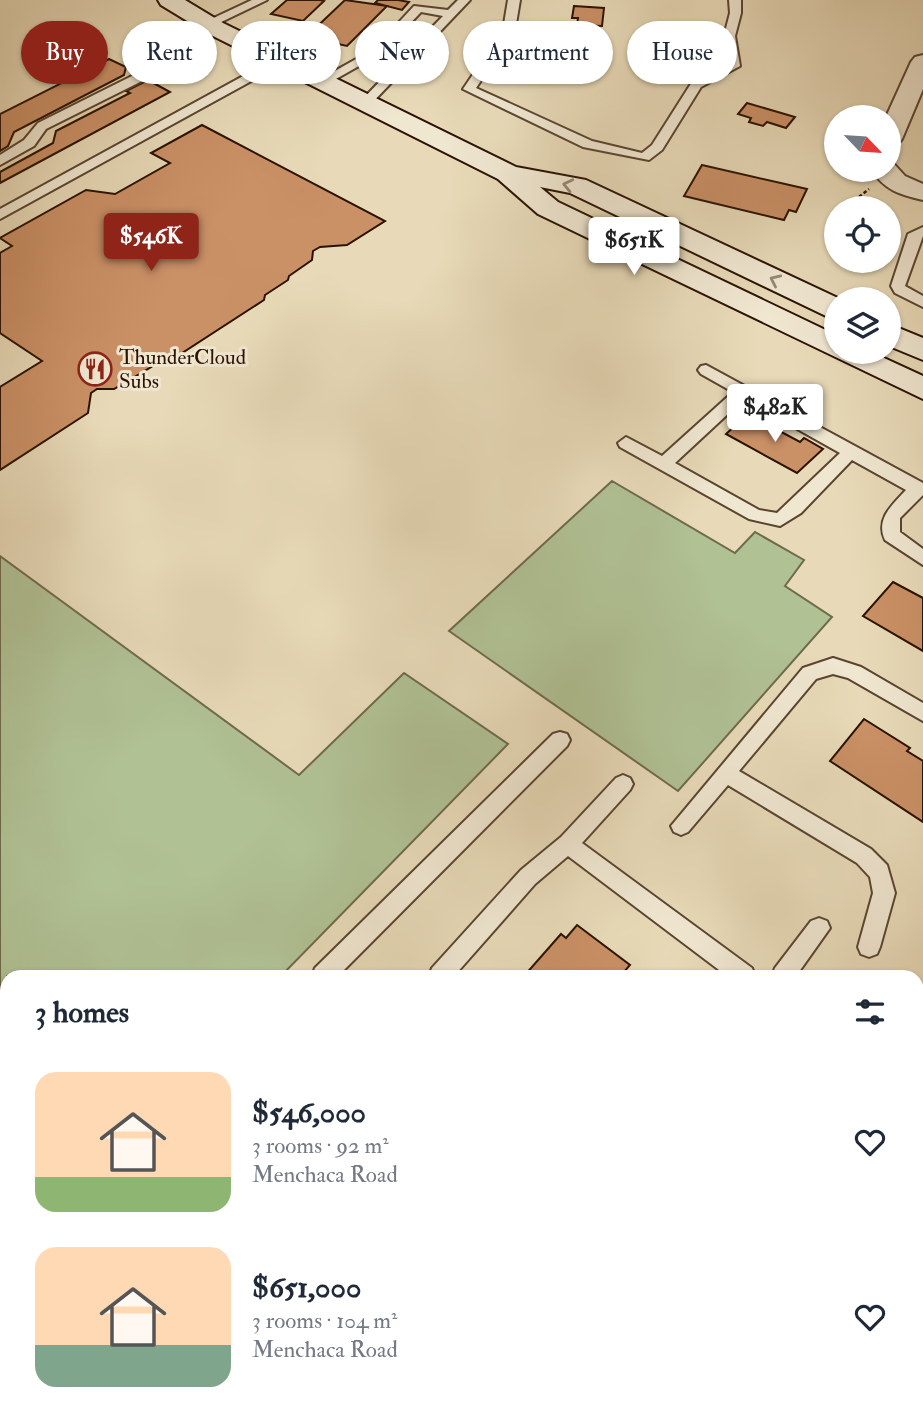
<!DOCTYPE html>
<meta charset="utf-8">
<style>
body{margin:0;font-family:"IM FELL Double Pica",serif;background:#f2f2f3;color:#1f2937;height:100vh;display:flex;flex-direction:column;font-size:26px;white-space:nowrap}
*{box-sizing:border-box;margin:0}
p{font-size:23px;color:#747a83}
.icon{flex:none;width:38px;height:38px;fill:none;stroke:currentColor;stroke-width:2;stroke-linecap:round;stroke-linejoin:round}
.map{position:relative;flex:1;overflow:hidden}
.panel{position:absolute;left:0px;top:970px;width:924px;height:450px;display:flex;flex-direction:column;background:#fff;border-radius:21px 21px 0 0;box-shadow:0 2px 5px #0004}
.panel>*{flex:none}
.hud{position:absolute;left:21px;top:21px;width:882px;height:63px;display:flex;gap:14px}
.needle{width:46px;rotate:115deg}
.tools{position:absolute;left:824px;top:105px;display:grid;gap:14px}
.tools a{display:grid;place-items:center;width:77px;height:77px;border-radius:50%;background:#fff;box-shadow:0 2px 5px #0004;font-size:35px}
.price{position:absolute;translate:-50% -60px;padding:0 16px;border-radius:7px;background:#fff;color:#222;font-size:23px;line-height:46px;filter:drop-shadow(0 2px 4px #0008)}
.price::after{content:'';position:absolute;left:50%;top:42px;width:21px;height:16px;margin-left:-10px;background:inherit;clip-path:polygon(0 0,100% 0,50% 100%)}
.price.active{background:#8f2418;color:#fff}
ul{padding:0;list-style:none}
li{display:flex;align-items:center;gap:21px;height:175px;padding:0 35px}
li span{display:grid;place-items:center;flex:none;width:196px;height:140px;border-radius:21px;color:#555}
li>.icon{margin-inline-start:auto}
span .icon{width:84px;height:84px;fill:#fffc;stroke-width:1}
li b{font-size:30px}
h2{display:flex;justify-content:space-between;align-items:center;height:84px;padding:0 35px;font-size:30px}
.pill{padding:0 24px;border-radius:32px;background:#fff;box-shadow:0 2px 5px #0004;font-size:24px;line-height:63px}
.pill.active{background:#8f2418;color:#fff}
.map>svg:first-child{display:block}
</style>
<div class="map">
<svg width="923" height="1418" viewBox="0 0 923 1418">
<rect width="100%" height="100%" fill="#e8dab8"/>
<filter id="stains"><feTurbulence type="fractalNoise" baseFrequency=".00286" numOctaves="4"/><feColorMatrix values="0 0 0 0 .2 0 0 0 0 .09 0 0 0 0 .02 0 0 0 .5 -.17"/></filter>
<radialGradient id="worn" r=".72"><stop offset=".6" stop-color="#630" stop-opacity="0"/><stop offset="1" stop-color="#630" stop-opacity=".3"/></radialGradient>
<!-- green -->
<path fill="#b0c194" stroke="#6e6a4c" stroke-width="2" d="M612,481L735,553L755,532L804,560L785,586L832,617L678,791L449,631Z
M0,556L299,775L404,673L508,744L281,976H7V1174L0,1181Z
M0,1325L7,1334V1412H70L74,1418H0Z"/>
<!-- building -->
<path fill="#ca9066" stroke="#2b1203" stroke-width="2" d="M287,0H320L324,1L303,21L271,14Z
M345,0L387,6L347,46L306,37Z
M378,0H398L409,2L402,10L375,3Z
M574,6L604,8L602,26L577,25L578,18H572Z
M653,38L681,44L678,49L720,58L712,71L690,66L687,70L638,58Z
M109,59L126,67L124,75L14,132L8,146L0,151V114Z
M148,80L170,92L0,183V172L53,143L56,131L130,93L126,91Z
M747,103L795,117L786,128L767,122L763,126L749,122L751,118L738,114Z
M202,125L385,221L347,245L320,247L313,251L312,260L289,276L288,280L265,295L264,300L179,355L170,356L114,389H97L91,393L88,413L0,470V387L42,361L0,333V253L12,246L0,238L86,190L115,194L170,163L151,153Z
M702,165L807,189L796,212L789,210L784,220L684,196Z
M748,414L800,442L804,438L823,449L797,473L726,434Z
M893,582L923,598V651L863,616Z
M864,719L910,748L907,751L923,761V822L830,761Z
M577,925L630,965L623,973L627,976H524L561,934L566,938Z
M117,1412H352L348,1418H122Z"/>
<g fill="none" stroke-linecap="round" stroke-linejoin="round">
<defs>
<path id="lane" d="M252,0H267L213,26L144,80L46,129L34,146L0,165V155L24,140L38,123L136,74L205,22Z
M458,0H470L369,106L359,103L443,16L421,12L382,53L327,84L317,81L374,49L414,6L448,10Z
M508,0H520L515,30L476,88L592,141L642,153L652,145L692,82L728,64L724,36L730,13L729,0H741V13L735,36L740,66L701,87L662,150L649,160L583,147L463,89L503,30Z
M280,56L286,60L284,63L0,219V209Z
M923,227V236L905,286L923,296V307L895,293L891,286L908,234Z
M706,365L923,483V495L900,518V532L923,549V565L885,540C875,519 893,504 906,490L852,460L801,513L780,526L749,519L620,447L618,443L626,437L662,456L733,392L701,374L698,370L701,366ZM744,399L840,453L777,513L759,510L675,463Z
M833,658L861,667L923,703V721L848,678L833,674L816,679L739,771L871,849L887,865L895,893L880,947L877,954L869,957L861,954L858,947L873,893L870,877L857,863L728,785L688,832L681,835L674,832L671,826L803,668Z
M560,732L567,734L570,740L567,746L338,976H312L315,968L553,734Z
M623,775L630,778L633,784L630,790L582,843L752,968L755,976H727L568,856L535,884L454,976H429L432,968L521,870L561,837L616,778Z
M819,918L827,921L830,928L796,976H772L775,968L811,921Z
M923,1369V1418H907L905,1412H917V1371Z
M439,1412H468L465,1418H436Z
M490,1412H521L524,1418H493Z"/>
<path id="street" d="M923,55V89L902,139L898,144L889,147V117H886L911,62L915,57Z
M889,163L894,164L905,176L923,184V200C901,195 884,190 872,170H889Z"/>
<path id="secondary" d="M158,0H185L223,23L516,167L586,180L840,299H836V318L826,316L570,193L540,187L558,202L836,335V352H871L923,376V399L538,214L498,179L207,33L161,5Z
M889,324L923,338V360L889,346Z"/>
</defs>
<!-- lane casing -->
<use href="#lane" stroke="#5a4430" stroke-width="4"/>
<!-- street casing -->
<use href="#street" stroke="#5a4430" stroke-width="4"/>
<!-- secondary casing -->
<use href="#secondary" stroke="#2b1203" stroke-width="4"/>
<!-- path -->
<path stroke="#2b1203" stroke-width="2.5" stroke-dasharray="3.5 2.5" stroke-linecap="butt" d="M859,197L869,189"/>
<!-- lane -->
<use href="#lane" fill="#f0e7d1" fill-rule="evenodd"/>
<!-- street -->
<use href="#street" fill="#f0e7d1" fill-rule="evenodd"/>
<!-- secondary -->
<use href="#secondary" fill="#f0e7d1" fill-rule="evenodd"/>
</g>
<!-- one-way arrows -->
<defs><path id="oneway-chevron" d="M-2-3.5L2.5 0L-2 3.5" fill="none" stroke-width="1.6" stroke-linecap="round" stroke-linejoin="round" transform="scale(1.75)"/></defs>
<g stroke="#978774">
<use href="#oneway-chevron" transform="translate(568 185) rotate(-167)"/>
<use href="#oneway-chevron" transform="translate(775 280) rotate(-155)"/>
</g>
<!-- icons -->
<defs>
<symbol id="restaurant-ring" viewBox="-11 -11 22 22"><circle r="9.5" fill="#f0e7d1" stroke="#8f2418" stroke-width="1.5"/><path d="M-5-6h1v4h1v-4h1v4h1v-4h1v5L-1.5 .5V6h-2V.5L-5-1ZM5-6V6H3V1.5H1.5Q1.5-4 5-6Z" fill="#8f2418"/></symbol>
</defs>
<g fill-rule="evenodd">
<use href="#restaurant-ring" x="76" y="350" width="38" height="38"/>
</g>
<g text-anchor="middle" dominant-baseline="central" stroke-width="6" stroke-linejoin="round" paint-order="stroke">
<!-- far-poi labels -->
<g font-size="21" fill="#2b1203" stroke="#f0e7d1" text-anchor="start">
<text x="119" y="357">ThunderCloud<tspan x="119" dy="24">Subs</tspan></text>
</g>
</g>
<rect width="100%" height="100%" filter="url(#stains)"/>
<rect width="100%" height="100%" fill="url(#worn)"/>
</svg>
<div class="tools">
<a><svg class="needle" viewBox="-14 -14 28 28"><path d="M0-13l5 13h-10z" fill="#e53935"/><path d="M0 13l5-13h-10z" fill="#747a83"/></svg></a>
<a><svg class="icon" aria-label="locate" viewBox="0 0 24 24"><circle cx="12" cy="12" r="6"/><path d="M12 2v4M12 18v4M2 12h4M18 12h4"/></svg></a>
<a><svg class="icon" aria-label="layers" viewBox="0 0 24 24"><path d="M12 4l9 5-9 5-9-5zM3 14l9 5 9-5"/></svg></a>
</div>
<b class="price active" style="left:151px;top:273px">$546K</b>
<b class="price" style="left:634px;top:277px">$651K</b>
<b class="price" style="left:775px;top:444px">$482K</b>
<div class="hud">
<a class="pill active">Buy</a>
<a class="pill">Rent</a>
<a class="pill">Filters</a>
<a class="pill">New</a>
<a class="pill">Apartment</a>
<a class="pill">House</a>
</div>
<section class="panel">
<h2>3 homes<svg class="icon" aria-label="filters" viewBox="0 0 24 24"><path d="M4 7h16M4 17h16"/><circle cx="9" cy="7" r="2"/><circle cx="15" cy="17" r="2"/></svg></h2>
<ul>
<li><span style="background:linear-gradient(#ffd9b3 75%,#8fb573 0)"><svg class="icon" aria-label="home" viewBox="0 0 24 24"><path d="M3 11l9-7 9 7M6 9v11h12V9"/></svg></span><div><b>$546,000</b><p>3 rooms · 92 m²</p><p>Menchaca Road</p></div><svg class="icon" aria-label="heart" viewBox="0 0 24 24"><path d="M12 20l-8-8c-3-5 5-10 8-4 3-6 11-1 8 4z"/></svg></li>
<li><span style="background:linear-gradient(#ffd9b3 70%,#7fa58c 0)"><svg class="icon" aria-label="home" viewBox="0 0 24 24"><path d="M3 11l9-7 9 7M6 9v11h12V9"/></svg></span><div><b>$651,000</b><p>3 rooms · 104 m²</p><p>Menchaca Road</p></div><svg class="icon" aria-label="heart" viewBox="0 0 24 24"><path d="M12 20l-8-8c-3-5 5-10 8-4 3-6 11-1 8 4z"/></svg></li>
</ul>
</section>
</div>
